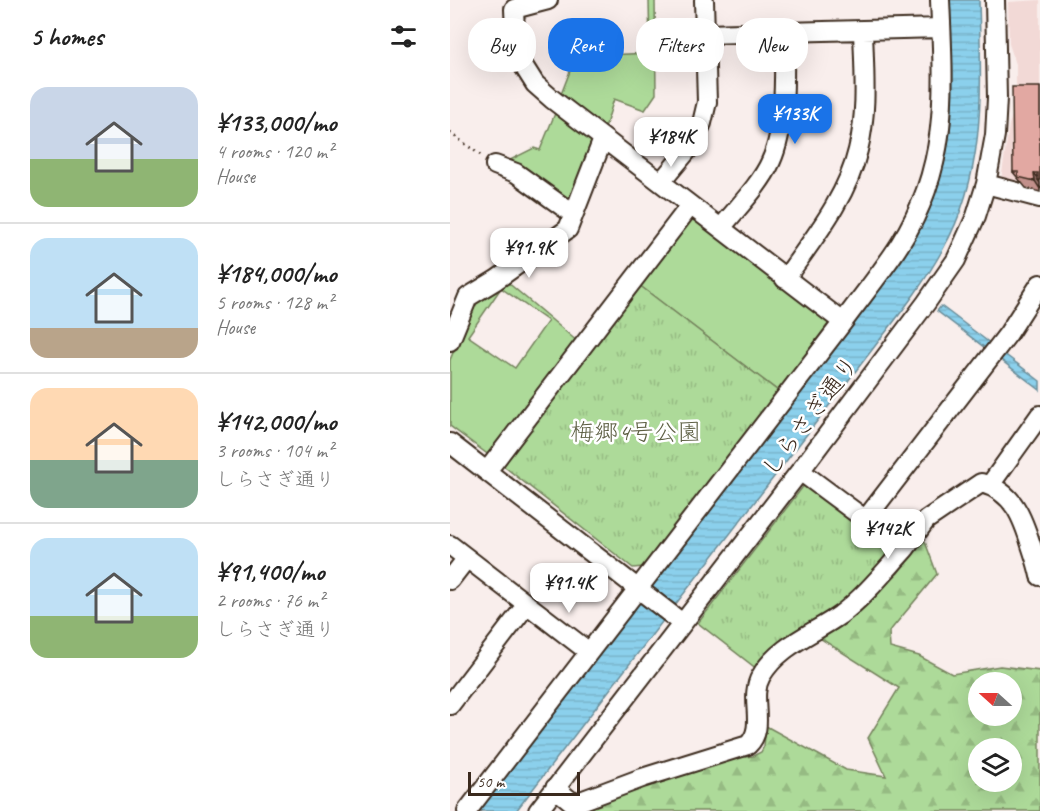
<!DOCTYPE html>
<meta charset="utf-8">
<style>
body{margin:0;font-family:Caveat,"Klee One",sans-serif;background:#f2f2f2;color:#222;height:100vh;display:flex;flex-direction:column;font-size:22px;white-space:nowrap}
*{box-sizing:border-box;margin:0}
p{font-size:20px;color:#767676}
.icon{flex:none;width:33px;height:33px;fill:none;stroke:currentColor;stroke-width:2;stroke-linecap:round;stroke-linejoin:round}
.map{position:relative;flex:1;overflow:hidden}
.drawer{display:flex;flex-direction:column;background:#fff;width:450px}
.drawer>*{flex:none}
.guide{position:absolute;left:18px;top:18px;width:482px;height:54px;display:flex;gap:12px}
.needle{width:39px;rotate:291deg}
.controls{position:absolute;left:518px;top:672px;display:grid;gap:12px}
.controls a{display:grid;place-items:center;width:54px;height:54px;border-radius:50%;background:#fff;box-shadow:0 6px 24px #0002;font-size:30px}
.scale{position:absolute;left:18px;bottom:15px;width:112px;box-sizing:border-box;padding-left:6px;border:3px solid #3b2a1e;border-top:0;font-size:16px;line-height:21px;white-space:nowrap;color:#3b2a1e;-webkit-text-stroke:4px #fff;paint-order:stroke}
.price{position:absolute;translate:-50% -51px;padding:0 14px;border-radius:12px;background:#fff;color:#222;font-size:20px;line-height:39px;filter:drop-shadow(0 2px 3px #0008)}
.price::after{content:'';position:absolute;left:50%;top:36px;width:18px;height:14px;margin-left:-9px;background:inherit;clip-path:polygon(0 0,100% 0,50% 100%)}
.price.current{background:#1a73e8;color:#fff}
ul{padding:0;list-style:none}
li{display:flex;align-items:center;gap:18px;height:150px;padding:0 30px}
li+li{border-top:2px solid #e0e0e0}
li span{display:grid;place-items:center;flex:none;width:168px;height:120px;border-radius:18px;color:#555}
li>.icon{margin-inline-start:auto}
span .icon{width:72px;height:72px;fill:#fffc;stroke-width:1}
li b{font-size:26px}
h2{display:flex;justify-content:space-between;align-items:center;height:72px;padding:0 30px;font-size:26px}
.chip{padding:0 21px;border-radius:24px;background:#fff;box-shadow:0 6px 24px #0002;font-size:21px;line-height:54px}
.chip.current{background:#1a73e8;color:#fff}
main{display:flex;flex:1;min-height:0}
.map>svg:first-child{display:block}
</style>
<main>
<section class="drawer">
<h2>5 homes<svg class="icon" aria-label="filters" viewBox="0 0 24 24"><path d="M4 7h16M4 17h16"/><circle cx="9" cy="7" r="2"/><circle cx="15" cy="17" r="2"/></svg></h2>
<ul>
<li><span style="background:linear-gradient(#c9d6e8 60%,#8fb573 0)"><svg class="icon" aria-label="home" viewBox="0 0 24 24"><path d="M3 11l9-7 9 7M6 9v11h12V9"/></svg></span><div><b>¥133,000/mo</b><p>4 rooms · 120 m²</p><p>House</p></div></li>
<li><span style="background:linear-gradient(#bfe0f5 75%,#b9a48a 0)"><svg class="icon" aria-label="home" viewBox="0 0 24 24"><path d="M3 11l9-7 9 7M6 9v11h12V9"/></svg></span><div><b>¥184,000/mo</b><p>5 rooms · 128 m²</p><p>House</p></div></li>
<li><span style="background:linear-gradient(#ffd9b3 60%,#7fa58c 0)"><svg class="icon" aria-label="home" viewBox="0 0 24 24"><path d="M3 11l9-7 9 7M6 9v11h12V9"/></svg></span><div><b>¥142,000/mo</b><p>3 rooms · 104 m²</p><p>しらさぎ通り</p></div></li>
<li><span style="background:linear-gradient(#bfe0f5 65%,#8fb573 0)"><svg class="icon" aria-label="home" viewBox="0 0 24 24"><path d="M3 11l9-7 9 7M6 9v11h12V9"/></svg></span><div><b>¥91,400/mo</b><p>2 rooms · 76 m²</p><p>しらさぎ通り</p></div></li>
</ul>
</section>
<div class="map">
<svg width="590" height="811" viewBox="0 0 590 811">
<defs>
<pattern id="forest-firs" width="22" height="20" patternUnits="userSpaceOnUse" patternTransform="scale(1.5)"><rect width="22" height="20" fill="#adda99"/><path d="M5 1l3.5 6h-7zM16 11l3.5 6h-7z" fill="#96bb83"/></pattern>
<pattern id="park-tufts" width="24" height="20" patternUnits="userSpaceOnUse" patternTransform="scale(1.5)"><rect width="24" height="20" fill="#adda99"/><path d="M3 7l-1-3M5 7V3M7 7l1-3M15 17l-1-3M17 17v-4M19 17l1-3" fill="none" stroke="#96bb83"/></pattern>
<pattern id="water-rules" width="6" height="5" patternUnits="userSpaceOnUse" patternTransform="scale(1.5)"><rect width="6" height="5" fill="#8bd0ec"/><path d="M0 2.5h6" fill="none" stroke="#79b3ca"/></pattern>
</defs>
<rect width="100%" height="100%" fill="#f9eeec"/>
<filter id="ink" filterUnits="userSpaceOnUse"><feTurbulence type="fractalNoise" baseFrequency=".0167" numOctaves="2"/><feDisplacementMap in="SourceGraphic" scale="12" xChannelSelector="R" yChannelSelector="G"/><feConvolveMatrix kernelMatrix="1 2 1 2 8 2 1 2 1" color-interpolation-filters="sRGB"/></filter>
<g filter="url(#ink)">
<!-- built -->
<path fill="#f2d9d6" d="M590,0V193L551,181L559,125L566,103V64L559,44L558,2Z"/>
<!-- grass -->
<path fill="#adda99" stroke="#74825c" stroke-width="1.5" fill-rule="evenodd" d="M199,0H205L206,94L195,110L164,99L154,131L110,97L134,35L135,56L200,53Z
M106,111L144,140L120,201L58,161L84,148L90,150Z
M246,219L379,321V323L328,391L189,285L239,220Z
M56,281L128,342L40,456L0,426V360L24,301ZM51,288L98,321L65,368L18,336Z"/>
<!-- forest -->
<path fill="url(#forest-firs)" stroke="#74825c" stroke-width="1.5" fill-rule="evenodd" d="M474,539L487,574L439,632L440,648L469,656L502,674L550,666L590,671V811H140L149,801L266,761L303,756L311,752L314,746L316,726L396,770L436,776L418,738L449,688L368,637L414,604L448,573ZM528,682H561V716H528ZM528,748H561V782H528Z"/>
<!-- park -->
<path fill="url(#park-tufts)" stroke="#74825c" stroke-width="1.5" d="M189,285L328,391L193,567L183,568L51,464Z
M355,484L445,551L413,586L307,669L248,623Z"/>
<!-- water -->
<path fill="url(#water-rules)" stroke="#6b8e9a" stroke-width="1.5" d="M500,0H529C531,86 537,172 493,249C474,284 449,315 425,346L66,811H28L452,260C469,232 483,203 492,171C508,116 502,57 500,0Z
M491,306L590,381V390L487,311Z"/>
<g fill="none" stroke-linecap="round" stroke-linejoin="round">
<defs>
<path id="minor" d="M98,0L64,9L66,54L85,84L102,99L393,322
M255,34L491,28
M45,165L66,173L123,214
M211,182L242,145L252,123L257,102L254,0
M536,184L590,198
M271,228C287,208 311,184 321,161C337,126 334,70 334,32
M335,279C363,239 397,198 408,150C418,111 414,70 413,30
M0,341L18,297L46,280L118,229L153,139
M0,443L231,622
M37,471L240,206
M350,471L455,549L476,520L531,483C564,491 573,519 582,548C585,557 588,566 590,576
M540,485L590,415
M415,520L558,334L590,284
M0,545L139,652
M0,580L17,558
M0,705L77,604
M105,788L122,802H128L192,778L298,745C317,727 298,698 311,676C328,646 363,634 390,615C414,597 434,572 455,549
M17,811L393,322C412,296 433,271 450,244C500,165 494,89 490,0
M88,811L350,471L476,303L506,260L526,216L536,184L545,135L547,98L545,0"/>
</defs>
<!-- minor casing -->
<use href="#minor" stroke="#3b2a1e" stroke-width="22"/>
<!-- path -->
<path stroke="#3b2a1e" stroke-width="3" stroke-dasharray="1.5 4.5" stroke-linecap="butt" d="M0,133L32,156"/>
<!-- minor -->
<use href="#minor" stroke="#fff" stroke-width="18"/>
</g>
<!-- wall -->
<path fill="#c2908b" stroke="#3b2a1e" stroke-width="1.5" d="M590,87V192L576,188L563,172Z"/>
<!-- shaded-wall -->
<path fill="#9e7671" stroke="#3b2a1e" stroke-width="1.5" d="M584,173L590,180H588L590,183V189L585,181Z"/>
<!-- building -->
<path fill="#e2a8a2" stroke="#3b2a1e" stroke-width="1.5" d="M562,87H590V180H588V173H584L585,181L568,177V172H563Z"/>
</g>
<g text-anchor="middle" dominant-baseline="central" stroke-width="5" stroke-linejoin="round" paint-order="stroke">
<!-- street labels -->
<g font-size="24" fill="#3b2a1e" stroke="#fff">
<text transform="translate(360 416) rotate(-53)">しらさぎ通り</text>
</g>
<!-- park labels -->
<g font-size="24" fill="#5d5f43" stroke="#fff">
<text x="186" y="432">梅郷4号公園</text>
</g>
</g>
</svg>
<div class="controls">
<a><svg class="needle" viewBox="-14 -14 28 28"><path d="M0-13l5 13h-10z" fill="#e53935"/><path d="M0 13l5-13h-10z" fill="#767676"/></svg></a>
<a><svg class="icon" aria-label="layers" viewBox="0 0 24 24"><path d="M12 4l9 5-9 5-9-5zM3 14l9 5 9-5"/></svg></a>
</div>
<div class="scale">50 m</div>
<b class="price current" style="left:345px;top:145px">¥133K</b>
<b class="price" style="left:221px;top:168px">¥184K</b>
<b class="price" style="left:79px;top:279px">¥91.9K</b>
<b class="price" style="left:438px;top:560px">¥142K</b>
<b class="price" style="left:119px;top:614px">¥91.4K</b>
<div class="guide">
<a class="chip">Buy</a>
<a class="chip current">Rent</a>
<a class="chip">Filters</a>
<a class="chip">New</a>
</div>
</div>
</main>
